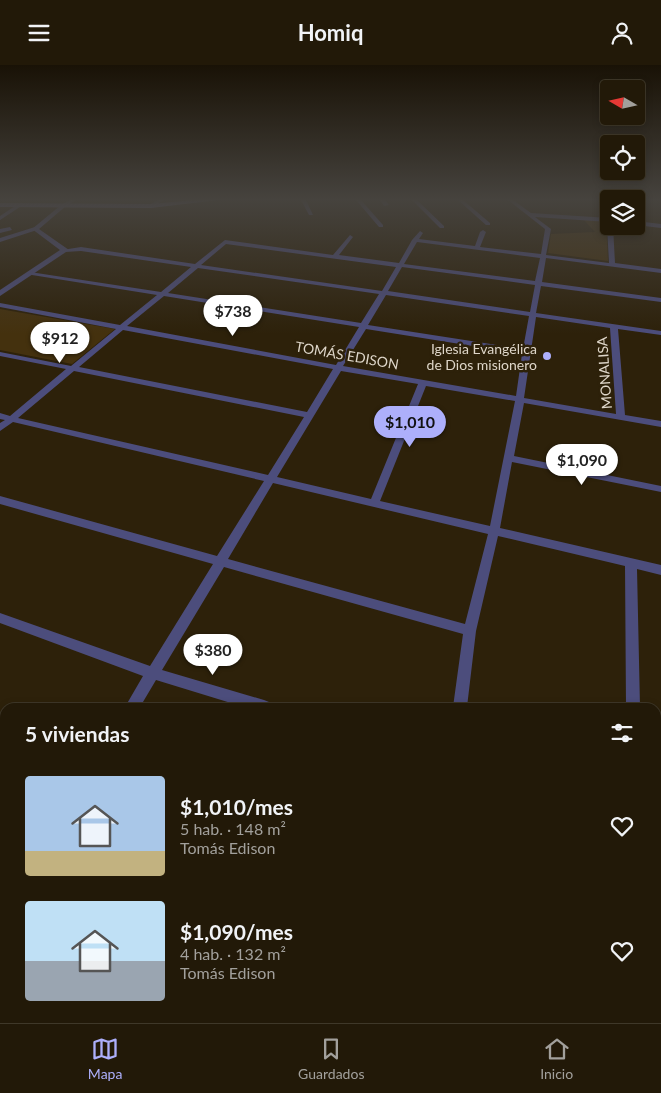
<!DOCTYPE html>
<html lang="es">
<meta charset="utf-8">
<style>
body{margin:0;font-family:Lato,sans-serif;background:#2a2212;color:#f1f3f6;height:100vh;display:flex;flex-direction:column;font-size:19px;white-space:nowrap}
*{box-sizing:border-box;margin:0}
p{font-size:16px;color:#a2a09c}
.icon{flex:none;width:28px;height:28px;fill:none;stroke:currentColor;stroke-width:2;stroke-linecap:round;stroke-linejoin:round}
.map{position:relative;flex:1;overflow:hidden}
.side{position:absolute;left:0px;top:638px;width:661px;height:321px;display:flex;flex-direction:column;background:#221908;border-radius:15px 15px 0 0;box-shadow:0 2px 8px #0003,0 0 0 1px #3f3829}
.side>*{flex:none}
.needle{width:32px;rotate:279deg}
.controls{position:absolute;left:600px;top:15px;display:grid;gap:10px}
.controls a{display:grid;place-items:center;width:45px;height:45px;border-radius:5px;background:#221908;box-shadow:0 2px 8px #0003,0 0 0 1px #3f3829;font-size:25px}
.price{position:absolute;translate:-50% -42px;padding:0 11px;border-radius:18px;background:#fff;color:#222;font-size:16px;line-height:32px;filter:drop-shadow(0 1px 2px #0008)}
.price::after{content:'';position:absolute;left:50%;top:30px;width:15px;height:11px;margin-left:-8px;background:inherit;clip-path:polygon(0 0,100% 0,50% 100%)}
.price.current{background:#adaffb;color:#111}
ul{padding:0;list-style:none}
li{display:flex;align-items:center;gap:15px;height:125px;padding:0 25px}
li span{display:grid;place-items:center;flex:none;width:140px;height:100px;border-radius:5px;color:#555}
li>.icon{margin-inline-start:auto}
span .icon{width:60px;height:60px;fill:#fffc;stroke-width:1}
li b{font-size:21px}
h2{display:flex;justify-content:space-between;align-items:center;height:60px;padding:0 25px;font-size:21px}
header{display:flex;justify-content:space-between;align-items:center;height:65px;padding:0 25px;background:#221908;font-size:22px;font-weight:700}
.tab-bar{display:flex;justify-content:space-around;align-items:center;height:70px;border-top:1px solid #3f3829;background:#221908;font-size:14px;color:#a2a09c}
.tab-bar a{display:grid;justify-items:center;gap:2px}
.tab-bar .current{color:#adaffb}
.map>svg:first-child{display:block}
</style>
<header><svg class="icon" aria-label="menu" viewBox="0 0 24 24"><path d="M4 6h16M4 12h16M4 18h16"/></svg>Homiq<svg class="icon" aria-label="person" viewBox="0 0 24 24"><circle cx="12" cy="8" r="4"/><path d="M4 21q1-7 8-7t8 7"/></svg></header>
<div class="map">
<svg width="661" height="958" viewBox="0 0 661 958">
<rect width="100%" height="100%" fill="#2d210a"/>
<!-- green -->
<path fill="#44310e" d="M582,153L606,155L608,196L548,188L551,169L595,167Z
M0,244L115,264L72,299L0,285Z"/>
<g fill="none" stroke-linecap="round" stroke-linejoin="round">
<!-- minor -->
<path fill="#4c4d7c" fill-rule="evenodd" d="M70,135H76L65,142H61V140Z
M158,135H164L153,142H149V140Z
M301,135H306L313,150H309Z
M356,135H361L383,160V162H379Z
M380,135H385L389,140L384,141Z
M412,135H417L444,161V163H440Z
M458,135H463L490,158V160H486Z
M508,135H513L531,148L609,153V157L535,152L551,164L546,190L609,198L607,161L609,160V161H613L615,198L661,204V208L546,193L542,217L661,233V237L541,221L536,248L661,266V270L618,264L625,350L661,356V362L524,338L514,391L661,421V427L512,397L500,463L661,500V510L637,504L640,642H626L625,501L498,471L476,566L467,642H453L463,569L224,502L162,605L264,635L269,637L271,642H244L156,615L140,642H125L143,611L0,558V548L150,601L213,499L0,439V431L217,491L264,416L13,357L0,366V358L5,355L0,354V348L10,351L66,304L0,291V287L71,301L116,264L0,242V238L120,260L157,230L32,210L30,209V207L161,227L191,202L81,186L65,187L62,185L81,182L195,199L225,175L333,190L350,170L353,172L339,190L399,198L412,175L420,166L423,168L419,174L475,181L480,167L483,165L486,167L480,182L541,189L545,164ZM417,177L540,193L535,216L404,199ZM226,179L396,202L382,226L201,200ZM402,202L535,220L530,247L388,226ZM198,203L379,229L361,258L168,228ZM386,230L529,251L523,284L368,260ZM164,231L359,262L336,300L127,261ZM536,252L610,263L616,349L524,333ZM366,264L522,289L516,331L343,301ZM123,265L333,304L307,347L79,302ZM74,306L304,352L268,410L18,353ZM341,306L418,319L371,434L277,412ZM426,321L515,336L490,461L380,436ZM273,418L488,469L465,559L228,494Z
M18,139L23,140L0,155V151Z
M636,156L661,159V163L636,160Z
M10,162L12,165L0,168V164Z
M35,162L37,165L0,177V173Z
M0,723L5,725V741L0,739Z
M656,758L661,760V776L656,774Z
M5,846V870L0,872V848Z
M169,954H189L187,958H167Z
M399,954H419V958H399Z
M544,954H572L574,958H546Z"/>
<!-- tertiary -->
<path fill="#4c4d7c" fill-rule="evenodd" d="M61,140L66,141L39,164L69,185L0,231V225L60,185L32,164Z"/>
<!-- secondary -->
<path fill="#6463ae" fill-rule="evenodd" d="M193,135H218L151,143L0,142V138L151,139Z"/>
</g>
<!-- sky -->
<linearGradient id="sky" x2="0" y2="1"><stop stop-color="#191206"/><stop offset="0.5" stop-color="#46433e"/><stop offset="1" stop-color="#46433e" stop-opacity="0"/></linearGradient>
<rect width="661" height="269" fill="url(#sky)"/>
<!-- markers -->
<circle fill="#adaffb" stroke="#2d210a" stroke-width="2" cx="547" cy="291" r="5"/>
<g text-anchor="middle" dominant-baseline="central" stroke-width="5" stroke-linejoin="round" paint-order="stroke">
<!-- far-poi labels -->
<g font-size="14" fill="#ded6c9" stroke="#2d210a" text-anchor="end">
<text x="537" y="283">Iglesia Evangélica<tspan x="537" dy="16">de Dios misionero</tspan></text>
</g>
<!-- far-street labels -->
<g font-size="14" fill="#ded6c9" stroke="#2d210a">
<text transform="translate(347 290) rotate(10)">TOMÁS EDISON</text>
<text transform="translate(604 308) rotate(-94)">MONALISA</text>
</g>
</g>
</svg>
<div class="controls">
<a><svg class="needle" viewBox="-14 -14 28 28"><path d="M0-13l5 13h-10z" fill="#e53935"/><path d="M0 13l5-13h-10z" fill="#a2a09c"/></svg></a>
<a><svg class="icon" aria-label="locate" viewBox="0 0 24 24"><circle cx="12" cy="12" r="6"/><path d="M12 2v4M12 18v4M2 12h4M18 12h4"/></svg></a>
<a><svg class="icon" aria-label="layers" viewBox="0 0 24 24"><path d="M12 4l9 5-9 5-9-5zM3 14l9 5 9-5"/></svg></a>
</div>
<b class="price" style="left:233px;top:272px">$738</b>
<b class="price" style="left:60px;top:299px">$912</b>
<b class="price current" style="left:410px;top:383px">$1,010</b>
<b class="price" style="left:582px;top:421px">$1,090</b>
<b class="price" style="left:213px;top:611px">$380</b>
<section class="side">
<h2>5 viviendas<svg class="icon" aria-label="filters" viewBox="0 0 24 24"><path d="M4 7h16M4 17h16"/><circle cx="9" cy="7" r="2"/><circle cx="15" cy="17" r="2"/></svg></h2>
<ul>
<li><span style="background:linear-gradient(#a9c7e8 75%,#c2b280 0)"><svg class="icon" aria-label="home" viewBox="0 0 24 24"><path d="M3 11l9-7 9 7M6 9v11h12V9"/></svg></span><div><b>$1,010/mes</b><p>5 hab. · 148 m²</p><p>Tomás Edison</p></div><svg class="icon" aria-label="heart" viewBox="0 0 24 24"><path d="M12 20l-8-8c-3-5 5-10 8-4 3-6 11-1 8 4z"/></svg></li>
<li><span style="background:linear-gradient(#bfe0f5 60%,#9aa5b1 0)"><svg class="icon" aria-label="home" viewBox="0 0 24 24"><path d="M3 11l9-7 9 7M6 9v11h12V9"/></svg></span><div><b>$1,090/mes</b><p>4 hab. · 132 m²</p><p>Tomás Edison</p></div><svg class="icon" aria-label="heart" viewBox="0 0 24 24"><path d="M12 20l-8-8c-3-5 5-10 8-4 3-6 11-1 8 4z"/></svg></li>
</ul>
</section>
</div>
<nav class="tab-bar">
<a class="current"><svg class="icon" aria-label="map" viewBox="0 0 24 24"><path d="M3 6l6-2 6 2 6-2v14l-6 2-6-2-6 2zM9 4v14M15 6v14"/></svg>Mapa</a>
<a><svg class="icon" aria-label="saved" viewBox="0 0 24 24"><path d="M7 4h10v16l-5-4-5 4z"/></svg>Guardados</a>
<a><svg class="icon" aria-label="home" viewBox="0 0 24 24"><path d="M3 11l9-7 9 7M6 9v11h12V9"/></svg>Inicio</a>
</nav>
